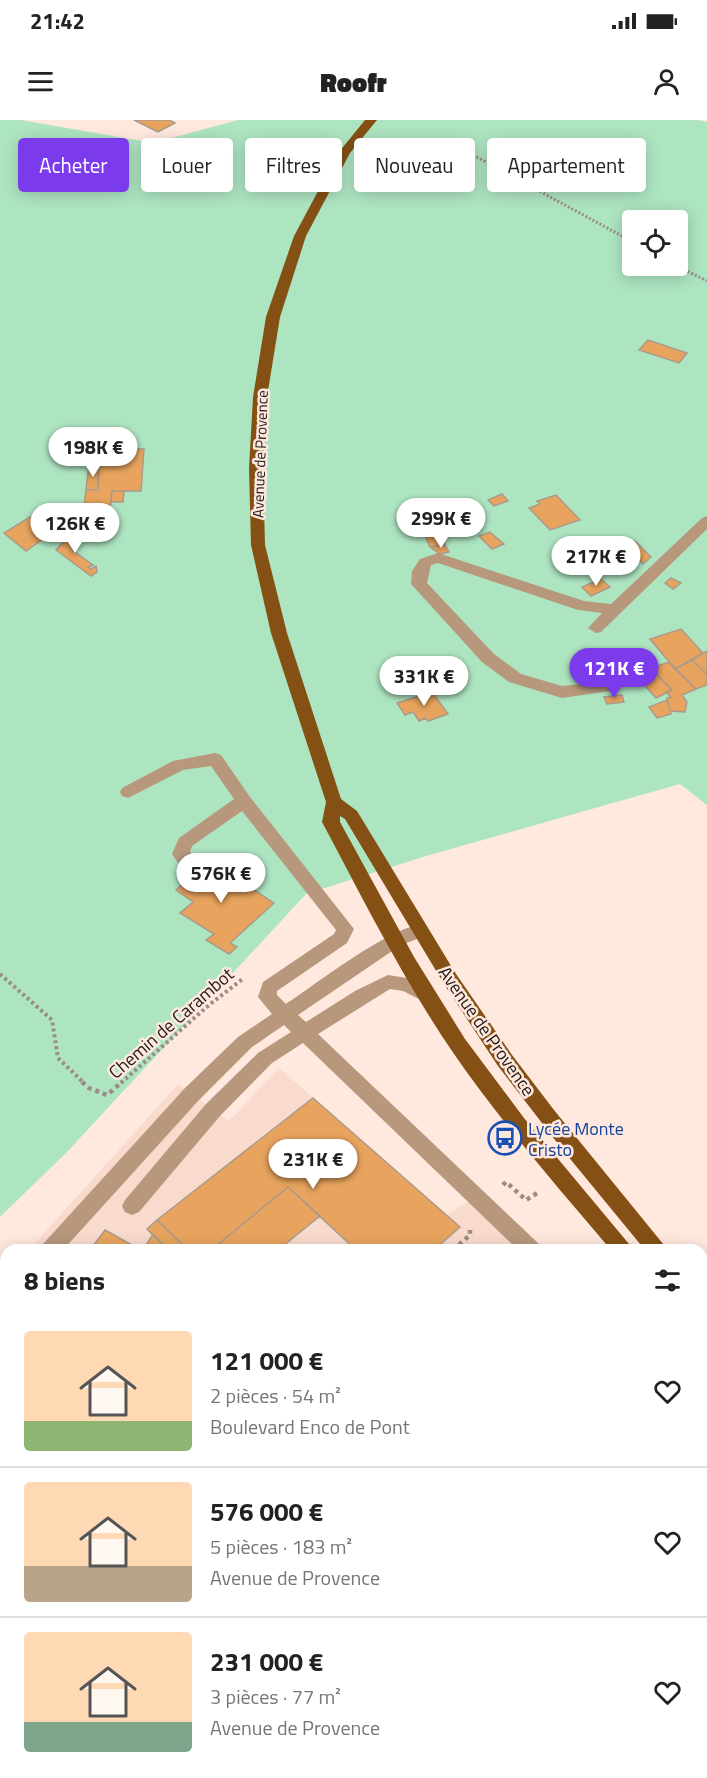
<!DOCTYPE html>
<html lang="fr">
<meta charset="utf-8">
<style>
body{margin:0;font-family:"Titillium Web",sans-serif;background:#f2f2f2;color:#222;height:100vh;display:flex;flex-direction:column;font-size:22px;white-space:nowrap}
*{box-sizing:border-box;margin:0}
p{font-size:20px;color:#767676}
.icon{flex:none;width:33px;height:33px;fill:none;stroke:currentColor;stroke-width:2;stroke-linecap:round;stroke-linejoin:round}
.map{position:relative;flex:1;overflow:hidden}
.side{position:absolute;left:0px;top:1124px;width:708px;height:536px;display:flex;flex-direction:column;background:#fff;border-radius:18px 18px 0 0;box-shadow:0 3px 15px #0003}
.side>*{flex:none}
.top-card{position:absolute;left:18px;top:18px;width:672px;height:54px;display:flex;gap:12px}
.fabs{position:absolute;left:622px;top:90px;display:grid;gap:12px}
.fabs a{display:grid;place-items:center;width:66px;height:66px;border-radius:6px;background:#fff;box-shadow:0 3px 15px #0003;font-size:30px}
.price{position:absolute;translate:-50% -51px;padding:0 14px;border-radius:21px;background:#fff;color:#222;font-size:20px;line-height:39px;filter:drop-shadow(0 2px 3px #0008)}
.price::after{content:'';position:absolute;left:50%;top:36px;width:18px;height:14px;margin-left:-9px;background:inherit;clip-path:polygon(0 0,100% 0,50% 100%)}
.price.on{background:#7c3aed;color:#fff}
ul{padding:0;list-style:none}
li{display:flex;align-items:center;gap:18px;height:150px;padding:0 24px}
li+li{border-top:2px solid #e0e0e0}
li span{display:grid;place-items:center;flex:none;width:168px;height:120px;border-radius:6px;color:#555}
li>.icon{margin-inline-start:auto}
span .icon{width:72px;height:72px;fill:#fffc;stroke-width:1}
li b{font-size:26px}
h2{display:flex;justify-content:space-between;align-items:center;height:72px;padding:0 24px;font-size:26px}
.pill{padding:0 21px;border-radius:6px;background:#fff;box-shadow:0 3px 15px #0003;font-size:21px;line-height:54px}
.pill.on{background:#7c3aed;color:#fff}
.status{display:flex;justify-content:space-between;align-items:center;height:42px;padding:0 30px;background:#fff;direction:ltr}
.status svg{height:16px;fill:currentColor}
header{display:flex;justify-content:space-between;align-items:center;height:78px;padding:0 24px;background:#fff;font-size:27px;font-weight:800}
.map>svg:first-child{display:block}
</style>
<div class="status"><b>21:42</b><svg viewBox="0 0 49 12"><path d="M0 12V9h3v3zM5 12V6h3v6zM10 12V3h3v9zM15 12V0h3v12zM26 1h20v11H26zM47 4h2v5h-2z"/></svg></div>
<header><svg class="icon" aria-label="menu" viewBox="0 0 24 24"><path d="M4 6h16M4 12h16M4 18h16"/></svg>Roofr<svg class="icon" aria-label="person" viewBox="0 0 24 24"><circle cx="12" cy="8" r="4"/><path d="M4 21q1-7 8-7t8 7"/></svg></header>
<div class="map">
<svg width="707" height="1658" viewBox="0 0 707 1658">
<rect width="100%" height="100%" fill="#ffe8de"/>
<!-- built -->
<path fill="#f8dbcd" d="M279,948L447,1095L469,1081L518,1130H29L178,964L229,1001Z
M6,1155V1653H702V1331L707,1336V1658H0V1162Z"/>
<!-- green -->
<path fill="#aee5c1" fill-rule="evenodd" d="M0,0H21L153,23L238,0H698L707,2V685L680,664L423,737L306,774L67,1032L0,1097ZM633,100H678V146H633Z"/>
<!-- building -->
<path fill="#e8a45e" stroke="#aa9a8b" stroke-width="1.5" d="M134,0H169L175,3L158,12Z
M648,220L687,233L679,243L639,230Z
M100,329H144L141,371H112L109,402L82,403L86,370H98Z
M89,344H98V370H86Z
M112,371H124L123,382H111Z
M502,374L508,381L494,386L488,380Z
M556,375L580,400L550,410L529,388L540,384L537,381Z
M30,397L46,411L39,416L43,419L26,431L4,413Z
M439,408L445,425L430,427L423,411Z
M490,412L504,424L492,429L479,416Z
M70,414L82,417L72,430L93,445L88,447L91,449L96,446L97,452L91,456L56,430Z
M635,421L651,437L643,444L627,428Z
M445,425L449,432L440,434L430,427Z
M671,458L681,463L673,469L665,463Z
M601,459L610,467L591,476L582,467Z
M681,509L703,533L675,549L650,519Z
M707,531V554L692,540Z
M642,538L650,548L672,570L656,578L637,557L624,560L615,546Z
M692,540L707,554V565L696,569L675,549Z
M669,542L696,569L682,575L687,582L685,592L670,591L667,578L671,577L666,572L672,570L651,548Z
M432,572L448,594L428,601L426,598L419,601L413,592L405,595L397,583Z
M622,575L624,582L607,584L604,577Z
M667,580L671,594L657,598L649,587Z
M215,737L235,750L225,758L247,772L251,768L274,783L230,823L237,827L229,834L206,820L214,814L180,793L193,782L176,770Z
M232,752L254,766L247,772L225,758Z
M313,978L460,1107L434,1130H356L288,1067L211,1130H188L157,1100Z
M288,1067L320,1096L278,1130H211Z
M157,1100L188,1130H168L147,1109Z
M105,1110L141,1130H90Z
M153,1114L168,1130H143Z
M6,1239V1403L0,1411V1247Z
M702,1366L707,1371V1605L702,1610Z
M6,1403V1454L0,1462V1411Z
M6,1403V1454L0,1462V1411Z
M6,1579V1603L0,1605V1581Z
M6,1579V1653H157L158,1658H0V1581Z
M6,1603V1653H116L117,1658H0V1605Z
M116,1653H157L158,1658H117Z"/>
<g fill="none" stroke-linecap="round" stroke-linejoin="round">
<!-- path-far2 -->
<path stroke="#9c8c85" stroke-width="3" stroke-dasharray="2 2" stroke-linecap="butt" d="M473,35L633,122
M677,146L707,161"/>
<!-- path-far1 -->
<path stroke="#9c8c85" stroke-width="4" stroke-dasharray="3 3" stroke-linecap="butt" d="M0,854L52,900L58,938L84,963
M121,963L209,885L244,858"/>
<!-- path -->
<path stroke="#9c8c85" stroke-width="4.5" stroke-dasharray="4 4" stroke-linecap="butt" d="M82,962L89,968L107,975L122,962
M503,1065L506,1062L526,1080L539,1072
M453,1130L470,1115V1110"/>
<!-- minor -->
<path fill="#b7987d" fill-rule="evenodd" d="M707,396V409L601,512L596,513L588,508L602,493L578,490L438,443L431,445L427,463L494,534L521,554L562,566L610,561L616,562L618,566L616,570L610,571L562,578L509,562L482,542L411,464L412,451L420,439L438,433L584,481L611,484L702,398Z
M215,633L221,635L250,677L354,809L347,823L277,871V875L286,884C311,868 401,798 425,806L428,811L425,816L401,825L298,895L306,902L355,871L388,855L413,859L435,872L438,877L435,882L429,884L403,871L390,869L318,914L539,1124L542,1130H518L303,923L272,943L220,996L139,1092L132,1095L125,1092L122,1086L125,1080L206,984L258,933L291,912L284,905L252,927L199,980L63,1130H40L43,1124L185,968L238,917L272,894L258,877L263,862L334,814L336,810L242,691L192,726L190,732L201,745L198,750C186,753 178,744 172,734L179,718L234,679L211,646L183,650L128,678L122,676L120,672L122,668L173,641Z
M6,1168V1190L0,1192V1170Z
M702,1285L707,1287V1310L702,1308Z"/>
<!-- major -->
<path fill="#855014" fill-rule="evenodd" d="M365,0H377L350,33L306,116L280,197L267,277L263,348L265,425L287,513L341,679L357,691L456,854L512,935L554,990L668,1130H645L562,1029L498,946L444,864L345,699L340,696V702L414,837L465,919L524,998L634,1130H611C556,1065 500,1001 452,931C403,859 363,779 322,702L326,682L271,513L251,425L249,348L253,277L266,197L294,116L339,32Z
M702,1181L707,1183V1206L702,1205Z"/>
</g>
<!-- icons -->
<defs>
<symbol id="bus-ring" viewBox="-11 -11 22 22"><circle r="9.5" fill="#ffe8de" stroke="#1a4fb4" stroke-width="1.5"/><path d="M-5-6H5V4H4V6H2V4H-2V6H-4V4H-5ZM-3.5-4V0h7V-4ZM-3.5 1.2v1.5H-2V1.2ZM2 1.2v1.5H3.5V1.2Z" fill="#1a4fb4"/></symbol>
</defs>
<g fill-rule="evenodd">
<use href="#bus-ring" x="486" y="999" width="38" height="38"/>
</g>
<g text-anchor="middle" dominant-baseline="central" stroke-width="5" stroke-linejoin="round" paint-order="stroke">
<!-- far-street labels -->
<g font-size="15" fill="#201815" stroke="#ffe8de">
<text transform="translate(260 334) rotate(-88)">Avenue de Provence</text>
</g>
<!-- street labels -->
<g font-size="18" fill="#201815" stroke="#ffe8de">
<text transform="translate(171 903) rotate(-41)">Chemin de Carambot</text>
<text transform="translate(487 911) rotate(55)">Avenue de Provence</text>
</g>
<!-- transit labels -->
<g font-size="18" fill="#164399" stroke="#ffe8de" text-anchor="start">
<text x="528" y="1008">Lycée Monte<tspan x="528" dy="21">Cristo</tspan></text>
</g>
</g>
</svg>
<div class="fabs">
<a><svg class="icon" aria-label="locate" viewBox="0 0 24 24"><circle cx="12" cy="12" r="6"/><path d="M12 2v4M12 18v4M2 12h4M18 12h4"/></svg></a>
</div>
<b class="price" style="left:93px;top:358px">198K €</b>
<b class="price" style="left:441px;top:429px">299K €</b>
<b class="price" style="left:75px;top:434px">126K €</b>
<b class="price" style="left:596px;top:467px">217K €</b>
<b class="price on" style="left:614px;top:579px">121K €</b>
<b class="price" style="left:424px;top:587px">331K €</b>
<b class="price" style="left:221px;top:784px">576K €</b>
<b class="price" style="left:313px;top:1070px">231K €</b>
<div class="top-card">
<a class="pill on">Acheter</a>
<a class="pill">Louer</a>
<a class="pill">Filtres</a>
<a class="pill">Nouveau</a>
<a class="pill">Appartement</a>
</div>
<section class="side">
<h2>8 biens<svg class="icon" aria-label="filters" viewBox="0 0 24 24"><path d="M4 7h16M4 17h16"/><circle cx="9" cy="7" r="2"/><circle cx="15" cy="17" r="2"/></svg></h2>
<ul>
<li><span style="background:linear-gradient(#ffd9b3 75%,#8fb573 0)"><svg class="icon" aria-label="home" viewBox="0 0 24 24"><path d="M3 11l9-7 9 7M6 9v11h12V9"/></svg></span><div><b>121 000 €</b><p>2 pièces · 54 m²</p><p>Boulevard Enco de Pont</p></div><svg class="icon" aria-label="heart" viewBox="0 0 24 24"><path d="M12 20l-8-8c-3-5 5-10 8-4 3-6 11-1 8 4z"/></svg></li>
<li><span style="background:linear-gradient(#ffd9b3 70%,#b9a48a 0)"><svg class="icon" aria-label="home" viewBox="0 0 24 24"><path d="M3 11l9-7 9 7M6 9v11h12V9"/></svg></span><div><b>576 000 €</b><p>5 pièces · 183 m²</p><p>Avenue de Provence</p></div><svg class="icon" aria-label="heart" viewBox="0 0 24 24"><path d="M12 20l-8-8c-3-5 5-10 8-4 3-6 11-1 8 4z"/></svg></li>
<li><span style="background:linear-gradient(#ffd9b3 75%,#7fa58c 0)"><svg class="icon" aria-label="home" viewBox="0 0 24 24"><path d="M3 11l9-7 9 7M6 9v11h12V9"/></svg></span><div><b>231 000 €</b><p>3 pièces · 77 m²</p><p>Avenue de Provence</p></div><svg class="icon" aria-label="heart" viewBox="0 0 24 24"><path d="M12 20l-8-8c-3-5 5-10 8-4 3-6 11-1 8 4z"/></svg></li>
</ul>
</section>
</div>
